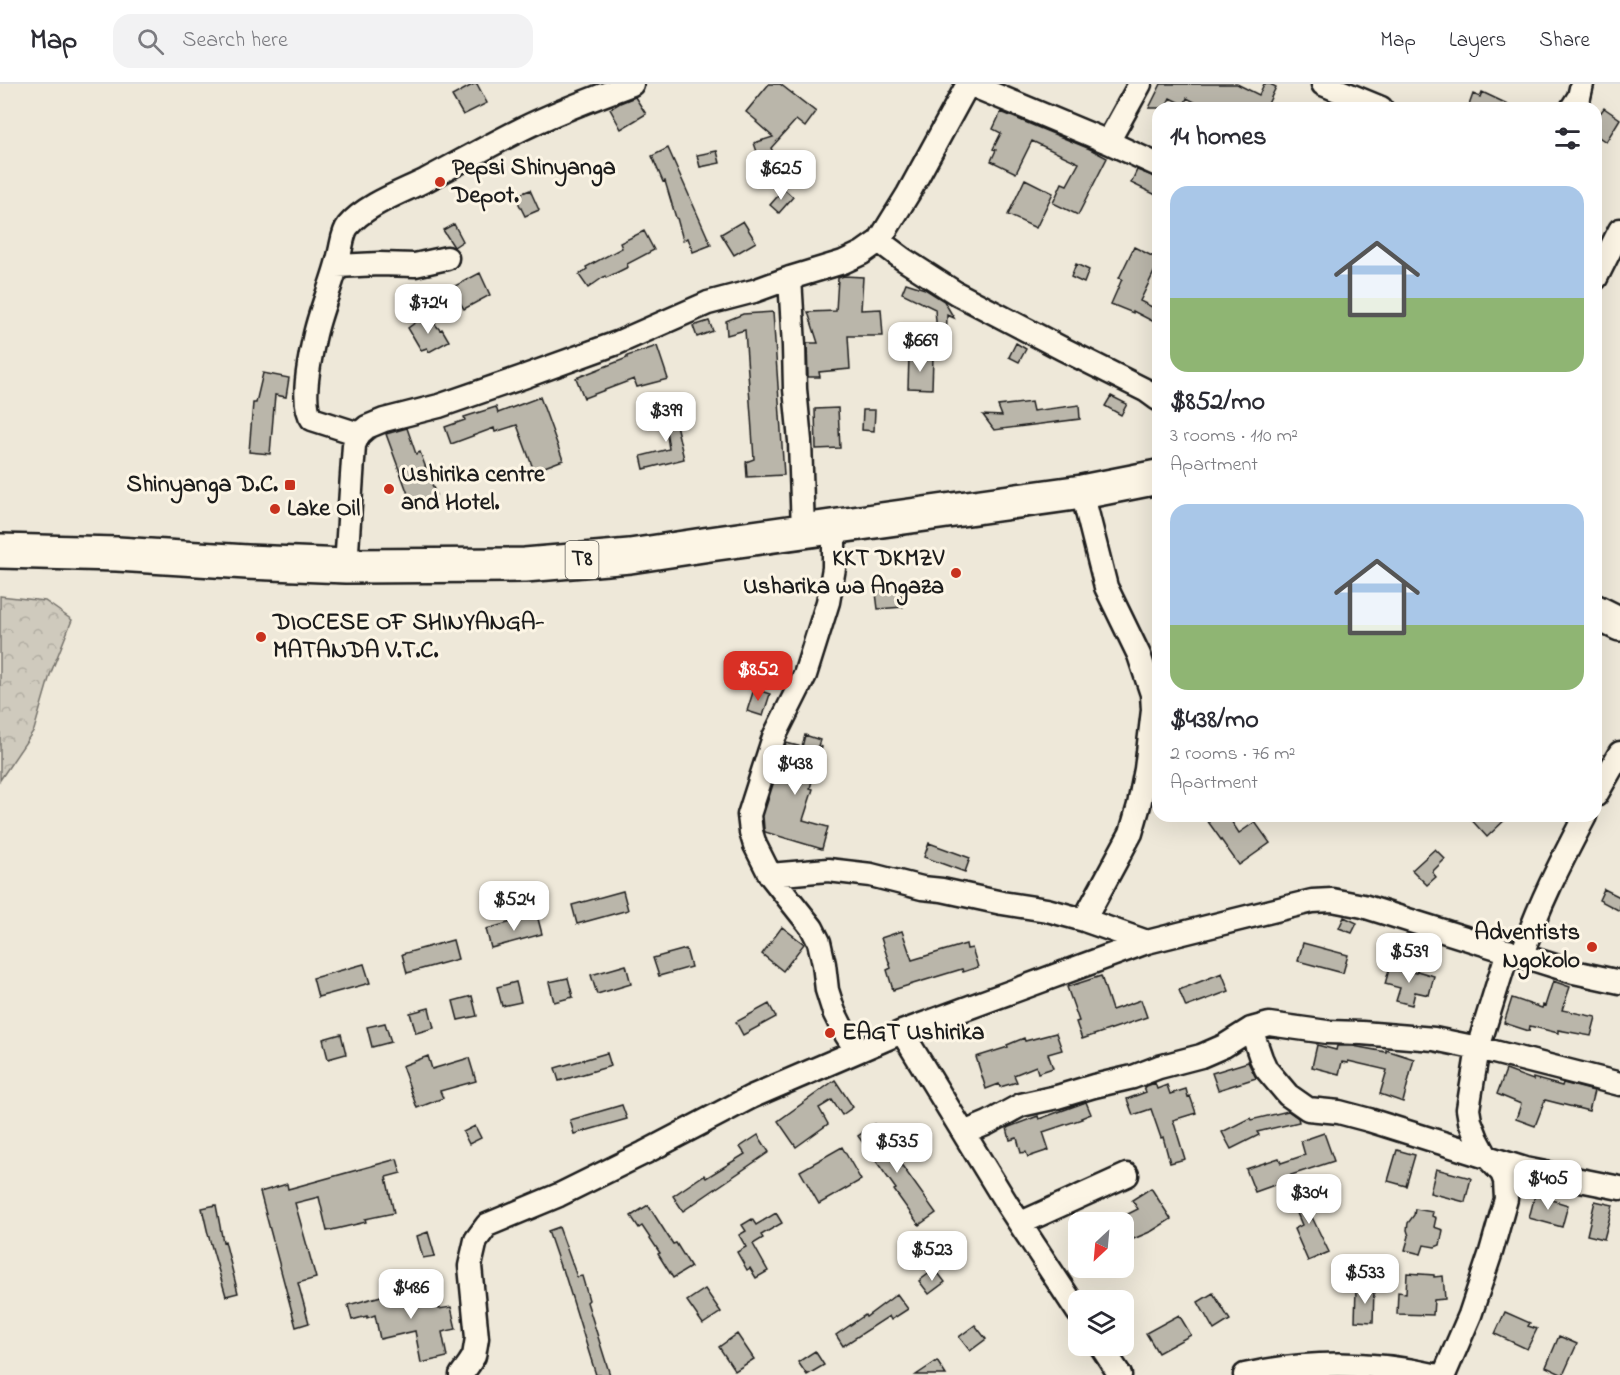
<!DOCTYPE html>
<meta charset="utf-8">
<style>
body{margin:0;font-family:"Indie Flower",sans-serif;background:#f2f2f3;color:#2b2b33;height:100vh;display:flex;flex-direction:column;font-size:22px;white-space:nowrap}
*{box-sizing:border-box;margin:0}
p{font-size:20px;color:#7c7c81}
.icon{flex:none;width:33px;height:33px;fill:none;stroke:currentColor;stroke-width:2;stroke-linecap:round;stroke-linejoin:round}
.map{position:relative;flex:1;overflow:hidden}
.side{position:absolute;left:1152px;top:18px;width:450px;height:720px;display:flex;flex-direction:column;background:#fff;border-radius:18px;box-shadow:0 6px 24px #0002}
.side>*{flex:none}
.needle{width:39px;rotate:206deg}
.fabs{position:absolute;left:1068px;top:1128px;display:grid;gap:12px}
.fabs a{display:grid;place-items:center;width:66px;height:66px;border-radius:12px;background:#fff;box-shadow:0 6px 24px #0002;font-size:30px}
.price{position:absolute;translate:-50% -51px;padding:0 14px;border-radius:12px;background:#fff;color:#222;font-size:20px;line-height:39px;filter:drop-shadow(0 2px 3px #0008)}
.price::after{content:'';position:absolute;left:50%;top:36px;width:18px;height:14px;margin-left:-9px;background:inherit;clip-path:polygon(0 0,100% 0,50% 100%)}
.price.selected{background:#d93025;color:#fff}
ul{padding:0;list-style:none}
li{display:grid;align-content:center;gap:12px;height:318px;padding:0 18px}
li span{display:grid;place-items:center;height:186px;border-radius:18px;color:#555}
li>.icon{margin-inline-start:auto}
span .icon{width:108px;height:108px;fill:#fffc;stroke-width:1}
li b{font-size:26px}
h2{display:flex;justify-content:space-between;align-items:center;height:72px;padding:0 18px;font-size:26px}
header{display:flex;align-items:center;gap:36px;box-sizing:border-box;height:84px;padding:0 30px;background:#fff;border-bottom:2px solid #e1e1e2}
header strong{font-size:28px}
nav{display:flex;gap:33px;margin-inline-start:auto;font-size:21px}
.search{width:420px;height:54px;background:#f2f2f3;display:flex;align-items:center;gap:15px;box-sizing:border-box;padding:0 21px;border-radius:18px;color:#7c7c81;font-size:22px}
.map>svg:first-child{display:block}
</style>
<header>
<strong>Map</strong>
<div class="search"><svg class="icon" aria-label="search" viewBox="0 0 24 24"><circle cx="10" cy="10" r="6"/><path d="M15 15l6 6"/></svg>Search here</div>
<nav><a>Map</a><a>Layers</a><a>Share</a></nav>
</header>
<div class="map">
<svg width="1620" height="1291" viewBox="0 0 1620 1291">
<defs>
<pattern id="forest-crowns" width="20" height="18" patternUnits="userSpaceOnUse" patternTransform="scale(1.5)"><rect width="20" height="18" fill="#cfcabd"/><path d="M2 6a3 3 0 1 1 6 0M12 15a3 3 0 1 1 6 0" fill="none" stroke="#b1ada2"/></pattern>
</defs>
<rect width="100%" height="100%" fill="#eee8d9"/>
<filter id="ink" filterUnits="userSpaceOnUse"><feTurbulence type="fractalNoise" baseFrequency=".0167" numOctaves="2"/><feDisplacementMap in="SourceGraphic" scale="12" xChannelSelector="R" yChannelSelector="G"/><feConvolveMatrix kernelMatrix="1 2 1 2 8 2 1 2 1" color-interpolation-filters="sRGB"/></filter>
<g filter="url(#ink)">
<!-- forest -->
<path fill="url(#forest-crowns)" stroke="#76736c" stroke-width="1.5" d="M0,512L45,517L72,536L50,591L34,646L0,696Z"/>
<!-- building -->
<path fill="#bab6aa" stroke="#1c1c1c" stroke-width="1.5" d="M474,0H477L487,19L463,31L452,12Z
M769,0H780L816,28L805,43L796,36L771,64L773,68L758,71L754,59L773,53L756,38L757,37L746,28Z
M1161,0H1237L1259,11L1264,0H1270L1276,3L1266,24H1206L1187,14L1184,21L1170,14L1165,24H1149Z
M1482,8L1516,24H1468L1473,10L1480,13Z
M635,13L646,30L621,45L610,25L620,19Z
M1604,24L1620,35L1606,58L1596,51V35Z
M1001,28L1090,65L1107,74L1078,131L1053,119L1062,99L1067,101L1079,79L1032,57L1016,89L991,77L996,66L993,65L1001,49L993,45Z
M668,64L711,161L693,168L688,154L683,156L677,134H676L665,97L663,98L652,72Z
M717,67L720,79L700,83L697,71Z
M1137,86L1158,94V112L1131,99Z
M1025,95L1053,109L1036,144L1008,131Z
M784,105L793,113L779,129L770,121Z
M530,106L539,126L525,132L515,112Z
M743,137L756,158L734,171L721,150Z
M454,140L463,157L454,163L443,146Z
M644,147L654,166L627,180L628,183L606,194L605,192L588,204L579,191L587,185L586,183L622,164L620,159Z
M1134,163L1158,175V180L1140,217L1158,226V240L1133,227V229L1111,220L1122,195L1119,194Z
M1076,180L1089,186L1084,199L1071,193Z
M480,189L490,211L464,225L451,204Z
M844,192L863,193L861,226L881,225L883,252H848L850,285L819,288L820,293H808L807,259H818L808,228L836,227L838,194Z
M906,199L925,205L944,217L954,234L947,231L946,262H938L935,225L902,209Z
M773,228L784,391L747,393L746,378L754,375L745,246L727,251L726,237L743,230Z
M423,233L426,241L433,238L440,246L442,245L449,257L429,268L427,264L421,266L408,244Z
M709,237L713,247L697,253L693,242Z
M1016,259L1026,265L1019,278L1009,273Z
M657,262L668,295L637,303L634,295L584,314L576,294L627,274V272Z
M909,272L933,273L932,305L908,304Z
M263,289L289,294L286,313L275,311L270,370L249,368L253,319H256Z
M1111,312L1127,320L1121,331L1105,322Z
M540,313L563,376L534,387L517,341L495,348L494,344L451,360L445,343L465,336L464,333L496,323L498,329Z
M1031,318L1033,327L1079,321L1080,335L994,346L983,331L1002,332L998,322Z
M671,319L684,375L644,385L641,372L669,365L662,320Z
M838,324L840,364L816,365L815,325Z
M863,326H875L874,347L862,346Z
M407,344L416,370L420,368L436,411L412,421L386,350Z
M900,499L903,523L878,525L875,501Z
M754,605L770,610L763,632L747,627Z
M805,651L820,656L818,662L822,663L810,704L813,705L803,736L828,743L822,765L765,748L764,745L763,732L786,659L802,663Z
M1204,732H1228L1239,749L1255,738L1270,759L1239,781Z
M1468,732H1509L1487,753Z
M929,759L970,774L965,788L924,773Z
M1435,765L1445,775L1432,788L1436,793L1427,801L1412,786Z
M1604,805L1620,813V827L1599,816Z
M623,807L628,826L577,840L572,821Z
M537,831L542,850L491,864L486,845Z
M1344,833L1357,839L1352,849L1339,844Z
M782,843L804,860L783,887L762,870Z
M902,847L912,876L966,860L967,865L972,864L978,883L963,888L962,885L893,906L887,886L891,884L881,854Z
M453,856L458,875L407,889L402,870Z
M1303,859L1348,871L1343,889L1298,877Z
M686,865L691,883L659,892L653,874Z
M364,880L370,899L318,913L313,894Z
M626,881L631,900L597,910L591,891Z
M1390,882L1416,889L1417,887L1434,892L1429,911L1415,908L1412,921L1396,917L1400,904L1385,900Z
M1222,889L1229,907L1186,923L1179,906Z
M1101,892L1112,926L1141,916L1147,933L1082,955L1076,938L1079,937L1067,903Z
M568,894L573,913L554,918L549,898Z
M1553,897L1570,903L1562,926L1596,933L1591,952L1558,946V949L1530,942L1529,947L1504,939L1512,914L1542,924L1543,921L1545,922Z
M516,898L521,918L502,922L497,903Z
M472,912L477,932L458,936L453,917Z
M769,920L776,933L743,951L736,938Z
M429,924L434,944L416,949L410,929Z
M385,939L391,958L372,963L367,943Z
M1056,949L1062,966L1048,970L1053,984L1038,989L1036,982L1014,991L1017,998L1000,1003L999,1000L986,1005L976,973L1008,963L1007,961L1024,954L1025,957Z
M341,950L346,970L328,975L323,955Z
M1317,961L1336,966L1337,962H1353L1386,968V966L1414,975L1403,1018L1380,1010L1387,986L1348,977V979L1342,978L1339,990L1312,983Z
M607,969L611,982L559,997L555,984Z
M428,972L432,985L469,974L476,997L440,1007L443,1014L417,1024L402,982Z
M1248,978L1256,994L1218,1006L1212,989Z
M1506,986L1533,996V994L1562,1002L1563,999L1594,1007L1589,1027L1545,1016L1535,1042L1516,1035L1521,1020L1497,1010Z
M835,996L853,1023L842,1031L832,1016L819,1024L828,1040L796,1063L778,1037Z
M1155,999L1157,1005L1167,1001L1170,1010L1186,1005L1188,1013L1190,1012L1196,1029L1173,1036L1185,1075L1170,1079L1163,1053L1161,1054L1151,1025L1133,1031L1127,1015L1146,1008L1144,1003Z
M1086,1018L1091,1030L1081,1034L1082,1035L1043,1048L1049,1066L1028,1073L1026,1068L1021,1069L1017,1054L1010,1056L1007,1044L1009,1043L1038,1032L1039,1035Z
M622,1021L627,1035L574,1050L570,1036Z
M1288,1027L1298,1034L1299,1038L1257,1048L1259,1051L1231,1065L1222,1048L1250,1034L1251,1036Z
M875,1040L900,1075L898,1076L936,1129L919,1141L894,1106L896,1105L858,1052Z
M475,1042L481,1054L469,1060L463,1048Z
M1324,1049L1334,1077L1279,1095L1280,1099L1255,1108L1246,1085L1279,1074L1281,1079L1305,1071L1301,1057Z
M758,1051L769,1068L683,1127L673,1112L704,1091L706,1094L745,1070L740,1063Z
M842,1063L861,1096L819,1120L800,1087Z
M1397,1066L1415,1071L1406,1102L1388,1097Z
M397,1075L401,1089L386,1093L394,1129L365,1135L366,1138L327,1147L319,1113L295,1119L316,1194L298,1199L309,1239L296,1243L260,1108L287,1100L288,1105Z
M1436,1085L1471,1094L1465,1118L1430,1109Z
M1151,1104L1171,1135L1152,1147L1124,1159V1132L1138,1125L1132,1116Z
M1319,1104L1324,1119L1308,1125L1329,1168L1308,1177L1294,1145L1302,1141L1291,1115Z
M1535,1111L1568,1121L1562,1143L1529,1134Z
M1595,1117L1613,1121L1604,1155L1587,1151Z
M216,1121L223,1158L225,1157L238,1209L226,1212L208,1150L202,1124Z
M648,1121L673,1160L676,1159L691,1183L673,1194L658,1170L660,1169L642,1142L639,1144L631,1132Z
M1415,1125L1433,1128L1432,1132L1436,1134L1434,1143L1443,1146L1440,1161L1435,1163L1424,1161L1421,1170L1405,1166L1409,1152L1407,1146L1408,1139L1414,1131Z
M776,1129L782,1139L761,1151L763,1154L753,1160L768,1187L756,1194L750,1184L747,1186L737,1168L746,1163L739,1151L746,1147L742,1141L752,1135L756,1141Z
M559,1143L577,1193L582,1192L589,1216L587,1218L610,1291H596L563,1185H561L548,1147Z
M428,1148L435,1172L423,1174L417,1152Z
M935,1185L945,1198L929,1210L919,1197Z
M1407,1189L1434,1191V1193L1443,1192L1445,1215L1434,1216L1433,1231L1397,1230L1398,1208L1406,1209Z
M433,1203L439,1225L451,1223L456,1245L442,1248L447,1273L421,1279L415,1247L380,1255L375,1231L367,1234V1232L352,1236L348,1221L385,1211L387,1216Z
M705,1205L721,1228L703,1240L687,1217Z
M1356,1205H1374L1373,1238L1355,1237Z
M1213,1209L1230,1236L1214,1246L1198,1218Z
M897,1210L908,1225L891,1236L889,1232L843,1262L836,1251L865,1231L866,1233Z
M1505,1228L1530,1239L1528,1242L1537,1245L1527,1265L1495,1250Z
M1179,1231L1191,1251L1158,1269L1146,1249Z
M975,1241L986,1255L970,1267L959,1253Z
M737,1250L754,1275L735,1287L719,1263Z
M1559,1252L1577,1260L1563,1291L1546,1283Z
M815,1267L824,1281L807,1291L798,1278Z
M937,1277L946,1291H916Z"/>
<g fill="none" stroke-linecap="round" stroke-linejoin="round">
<defs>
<path id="minor" d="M969,0L1108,58L1158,81
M1323,0L1381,24
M1572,24L1579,13L1582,0
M1108,58L1140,0
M879,157L903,175L956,209L1063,265L1147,307L1158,315
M337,182L379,180L415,181L447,174
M790,194L794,262L795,305L800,357L803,447
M1596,194L1620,146
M359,350L312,335C300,319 310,274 314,255C320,225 334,197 340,168C342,160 343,148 348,142C365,121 402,108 426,96C458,79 490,61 522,45C558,27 595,14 632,0
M1082,408L1106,503L1139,571L1152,610L1153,626L1146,685L1139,721L1131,749L1084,836
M834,443V484L828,518L805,591L774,653L749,731L751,748L755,761L770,791L812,844L819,858L824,880L827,906L834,928L842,944L856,966
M346,482L354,361L359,350L367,343L384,336L439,322L523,293L617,259L708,219L754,207L790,194L843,178L862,169L879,157L908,110L968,0
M1596,711L1620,669
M770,791L828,786L871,791L922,804L942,806L1002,819L1047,826L1084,836L1147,858
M1522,871C1538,822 1561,778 1585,732
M1251,945L1261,974L1266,985L1288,1011L1308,1025L1339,1028L1369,1036L1525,1085L1620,1104
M902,948L1007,1120L1078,1228
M964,1049L988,1039L1021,1021L1057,1013L1094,1002L1133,993L1159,983L1201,972L1224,962L1251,945L1269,940L1327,948L1362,949L1434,955L1478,964L1620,1000
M1021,1139L1127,1091
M1101,1262L1120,1291
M461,1291L469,1280L474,1272L477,1254L470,1182L476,1156L487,1141L559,1111L644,1069L751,1013L902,948L1147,858L1312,817L1332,816L1363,822L1574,888L1620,898
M1245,1291C1305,1277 1372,1277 1433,1291
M1444,1291L1470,1231L1491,1168L1506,1115L1505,1097L1502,1089L1486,1072L1477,1055L1470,1037L1468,1025L1478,964L1508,867"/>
<path id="highway" d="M0,467L117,470L247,478L346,482L525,481L630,472L710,460L1082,408L1158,393
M1596,528L1620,540"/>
</defs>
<!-- minor casing -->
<use href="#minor" stroke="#1c1c1c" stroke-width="27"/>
<!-- highway casing -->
<use href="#highway" stroke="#1c1c1c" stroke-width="38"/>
<!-- minor -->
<use href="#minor" stroke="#fcf5e5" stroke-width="22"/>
<!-- highway -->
<use href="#highway" stroke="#fcf5e5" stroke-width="33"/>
</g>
</g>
<!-- markers -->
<g fill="#c8321e" stroke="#fcf5e5" stroke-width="2">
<circle cx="440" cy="98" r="6"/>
<rect x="284" y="395" width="12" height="12" rx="3"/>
<circle cx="389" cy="405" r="6"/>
<circle cx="275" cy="425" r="6"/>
<circle cx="956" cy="489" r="6"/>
<circle cx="261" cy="553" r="6"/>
<circle cx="1592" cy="863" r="6"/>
<circle cx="830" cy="949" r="6"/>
</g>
<g text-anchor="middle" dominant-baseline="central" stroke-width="6" stroke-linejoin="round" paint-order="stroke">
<!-- shield labels -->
<rect fill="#fcf5e5" stroke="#5f5d58" stroke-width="1.5" x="565.5" y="457" width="33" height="38" rx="4.5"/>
<g font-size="22" font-weight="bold" fill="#1c1c1c">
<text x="582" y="476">T8</text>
</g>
<!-- poi labels -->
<g font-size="24" font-weight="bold" fill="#1c1c1c" stroke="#fcf5e5" text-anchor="start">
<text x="452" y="84">Pepsi Shinyanga<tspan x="452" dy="28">Depot.</tspan></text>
<text x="401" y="391">Ushirika centre<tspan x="401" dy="28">and Hotel.</tspan></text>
<text x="278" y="401" text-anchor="end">Shinyanga D.C.</text>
<text x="287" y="425">Lake Oil</text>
<text x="944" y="475" text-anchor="end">KKT DKMZV<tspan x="944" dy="28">Usharika wa Angaza</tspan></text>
<text x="273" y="539">DIOCESE OF SHINYANGA-<tspan x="273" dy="28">MATANDA V.T.C.</tspan></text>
<text x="1580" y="849" text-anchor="end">Adventists<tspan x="1580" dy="28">Ngokolo</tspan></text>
<text x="842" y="949">EAGT Ushirika</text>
</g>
</g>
</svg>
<div class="fabs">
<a><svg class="needle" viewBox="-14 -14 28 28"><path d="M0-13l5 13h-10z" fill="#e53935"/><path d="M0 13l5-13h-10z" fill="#7c7c81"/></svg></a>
<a><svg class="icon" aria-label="layers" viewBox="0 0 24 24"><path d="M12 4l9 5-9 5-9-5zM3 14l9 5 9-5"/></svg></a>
</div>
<b class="price" style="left:781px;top:117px">$625</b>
<b class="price" style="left:428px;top:251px">$724</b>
<b class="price" style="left:920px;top:289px">$669</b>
<b class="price" style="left:666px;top:359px">$399</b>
<b class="price selected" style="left:758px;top:618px">$852</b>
<b class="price" style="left:795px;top:712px">$438</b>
<b class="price" style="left:514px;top:848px">$524</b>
<b class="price" style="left:1409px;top:900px">$539</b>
<b class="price" style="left:897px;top:1090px">$535</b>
<b class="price" style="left:1548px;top:1127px">$405</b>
<b class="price" style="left:1309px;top:1141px">$304</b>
<b class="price" style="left:932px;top:1198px">$523</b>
<b class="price" style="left:1365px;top:1221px">$533</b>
<b class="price" style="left:411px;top:1236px">$486</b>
<section class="side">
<h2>14 homes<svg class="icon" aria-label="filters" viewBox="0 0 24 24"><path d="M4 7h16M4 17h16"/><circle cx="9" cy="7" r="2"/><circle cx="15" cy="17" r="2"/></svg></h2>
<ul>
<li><span style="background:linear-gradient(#a9c7e8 60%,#8fb573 0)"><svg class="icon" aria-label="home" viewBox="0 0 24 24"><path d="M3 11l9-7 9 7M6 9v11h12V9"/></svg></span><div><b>$852/mo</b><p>3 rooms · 110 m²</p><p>Apartment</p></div></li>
<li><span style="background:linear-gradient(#a9c7e8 65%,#8fb573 0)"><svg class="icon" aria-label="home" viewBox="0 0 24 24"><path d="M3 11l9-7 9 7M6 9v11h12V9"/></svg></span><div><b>$438/mo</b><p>2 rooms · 76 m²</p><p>Apartment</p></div></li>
</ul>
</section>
</div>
